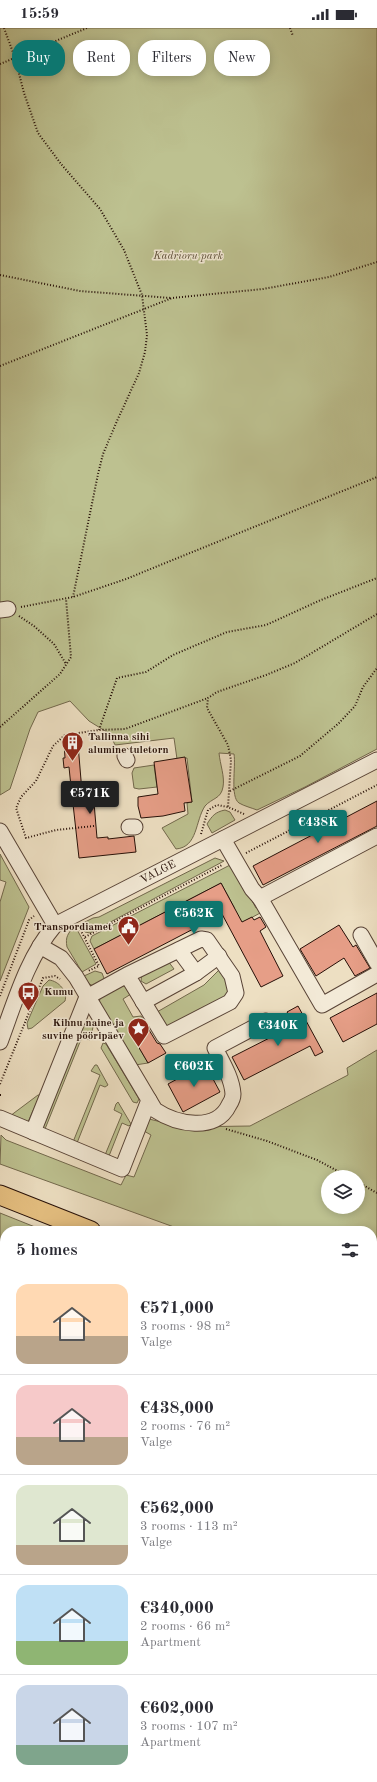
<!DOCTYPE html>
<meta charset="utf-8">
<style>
body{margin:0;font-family:"Old Standard TT",serif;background:#f7f7f7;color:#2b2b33;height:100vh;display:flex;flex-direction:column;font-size:15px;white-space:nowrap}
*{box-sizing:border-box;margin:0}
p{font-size:13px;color:#7c7c81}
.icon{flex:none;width:22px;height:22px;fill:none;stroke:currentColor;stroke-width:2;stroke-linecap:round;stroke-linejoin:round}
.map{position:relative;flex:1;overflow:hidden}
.details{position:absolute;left:0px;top:1198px;width:377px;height:556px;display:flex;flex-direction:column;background:#fff;border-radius:16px 16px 0 0;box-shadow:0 2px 10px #0003}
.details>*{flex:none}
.banner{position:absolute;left:12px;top:12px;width:353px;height:36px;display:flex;gap:8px}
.fabs{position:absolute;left:321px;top:1142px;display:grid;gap:8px}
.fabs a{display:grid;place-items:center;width:44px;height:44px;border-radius:50%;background:#fff;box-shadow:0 2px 10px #0003;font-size:20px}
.price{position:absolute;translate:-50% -34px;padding:0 9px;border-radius:4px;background:#0f766e;color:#fff;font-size:13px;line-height:26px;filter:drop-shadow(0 1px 2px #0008)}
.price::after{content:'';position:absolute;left:50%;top:24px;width:12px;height:9px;margin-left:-6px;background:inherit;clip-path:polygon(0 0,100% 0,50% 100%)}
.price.on{background:#222;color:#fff}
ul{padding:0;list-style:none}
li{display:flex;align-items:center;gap:12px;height:100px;padding:0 16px}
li+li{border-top:1px solid #e1e1e2}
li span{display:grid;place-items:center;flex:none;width:112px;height:80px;border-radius:12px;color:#555}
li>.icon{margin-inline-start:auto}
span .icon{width:48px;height:48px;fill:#fffc;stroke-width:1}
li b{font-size:17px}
h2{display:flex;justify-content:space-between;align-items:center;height:48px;padding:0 16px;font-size:17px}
.tag{padding:0 14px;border-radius:16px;background:#fff;box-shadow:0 2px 10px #0003;font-size:14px;line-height:36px}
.tag.on{background:#0f766e;color:#fff}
.status{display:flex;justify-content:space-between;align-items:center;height:28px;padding:0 20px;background:#fff;direction:ltr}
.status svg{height:11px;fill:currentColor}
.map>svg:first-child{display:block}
</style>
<div class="status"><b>15:59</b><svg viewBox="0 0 49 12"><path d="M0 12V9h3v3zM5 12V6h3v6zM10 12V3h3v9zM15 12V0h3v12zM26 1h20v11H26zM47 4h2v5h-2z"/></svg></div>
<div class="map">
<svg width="377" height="1754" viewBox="0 0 377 1754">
<rect width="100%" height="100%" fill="#eddfc2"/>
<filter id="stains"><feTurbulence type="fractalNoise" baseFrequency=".005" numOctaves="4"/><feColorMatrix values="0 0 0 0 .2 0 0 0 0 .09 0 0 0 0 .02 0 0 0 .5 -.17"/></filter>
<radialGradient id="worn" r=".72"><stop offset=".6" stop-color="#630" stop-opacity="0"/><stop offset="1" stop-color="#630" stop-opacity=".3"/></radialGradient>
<!-- green -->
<path fill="#bdc190" stroke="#72684c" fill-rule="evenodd" d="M0,0H377V721L305,759L257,782C252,780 244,778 239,775C230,769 236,739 234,726L219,725C220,736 225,749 223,759C221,771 212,770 205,778C195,793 198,819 176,821L162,800L188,786L187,775L192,774L187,730L177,731L174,710L115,717L110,706L89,693L70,673L38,684L30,701L10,761L0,767Z
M154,737L157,759L139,761L134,760L132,745L134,740Z
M225,782L230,784L235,792L212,805L207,796C212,788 215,784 225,782Z
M0,826L29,879L0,953V874L6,854L0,852Z
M215,830L224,833L90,905L85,904L81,896L93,890L99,889Z
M232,836L256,880L259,879L262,884L236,898L234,879L221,855L94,921L90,913L92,908Z
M75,898L96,936L82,944L67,919C65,909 68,905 75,898Z
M168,933L174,941L146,956L141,953L142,945Z
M220,941L230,955L227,969L168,1001L157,984L204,957Z
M95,943L102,945L105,953L93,958L88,955L84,948Z
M49,952C59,953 68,964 65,973L32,1000L28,1001L27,995L43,958Z
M120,958H125L131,966L123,971L133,989L141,988L144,992L145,997L131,1006L148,1035L135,1037L99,976L100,970Z
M85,992L90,993L93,999L90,1012L82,1009L45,1101L41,1100Z
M103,1015L106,1016L139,1071L137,1075L133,1074L101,1020Z
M377,1022V1261L372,1258V1203H185L0,1136L1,1107L6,1112L121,1157L126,1147L134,1149L151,1107L144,1103L149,1091L182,1099L250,1098L348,1047L347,1040ZM328,1149H358V1179H328Z
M95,1037H97L108,1057L105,1059L100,1057L77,1115L73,1114L100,1047L91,1043Z
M38,1067H40L28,1094L10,1088Z
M118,1074L131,1096L129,1098L122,1095L109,1128L105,1127L122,1086L114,1082L116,1076Z
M0,1185L45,1203H5V1215L0,1213Z
M372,1312L377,1313V1342L372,1341Z
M5,1331V1357H2L5,1385H0V1338Z
M372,1378L377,1379V1754H0V1391H5V1749H372Z"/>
<!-- water -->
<path fill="#9dbabd" stroke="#6d7674" d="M5,1649V1749H205L208,1754H0V1660L4,1655Z
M377,1725V1754H218L211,1749H310L325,1753L330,1749H372V1726Z"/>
<!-- building -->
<path fill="#e69e87" stroke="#260f07" d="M76,714V716H78L82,764L93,763L97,810L108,809V811L134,808L136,824L79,830L70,749L69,739L64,740L63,730H65L64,715Z
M185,729L192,774L184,775L185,783L163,788L141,790L138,778V769L158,766L154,734Z
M377,773V798L263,857L253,838Z
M221,855L242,894L252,889L254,892L260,889L266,899L260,903L283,948L261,959L222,886L107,946L94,921Z
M339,897L353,919L356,917L370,940L355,948L344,930L316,948L300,921Z
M377,965V996L343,1014L330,990Z
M298,978L323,1024L315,1028L310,1018L244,1052L232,1029L295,997L287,984Z
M146,997L157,1015L160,1016L166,1025L148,1035L131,1006Z
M205,1036L220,1064L183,1084L168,1056Z"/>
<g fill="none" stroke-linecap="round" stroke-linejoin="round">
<defs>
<g id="minor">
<path d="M0,582L8,581"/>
<path d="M125,728L127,732"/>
<path d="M129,799H135"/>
<path d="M0,803L55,897"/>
<path d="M223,811L252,861L260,870L377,808"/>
<path d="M260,870L322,977L377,946"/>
<path d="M361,907L377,935"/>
<path d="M40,918L61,930L76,949L155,1082C176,1096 216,1105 229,1077C231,1074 233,1070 233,1066C232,1050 222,1034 215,1020L266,993"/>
<path d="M179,922L196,945"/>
<path d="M143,974L196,945L219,928"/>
<path id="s1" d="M0,1014C15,974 27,930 55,897L377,732"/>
<path d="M0,1090L122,1141L149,1072"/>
<path d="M33,1104L87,969L127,947L164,1008L230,974L236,965L232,948L207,912L201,911L127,947"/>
<path d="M0,1315L5,1316"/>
</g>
<path id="major" d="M0,1167L91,1203
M0,1236L5,1238
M372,1294L377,1295
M372,1356H377"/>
</defs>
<!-- minor casing -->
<use href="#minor" stroke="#584336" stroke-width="17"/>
<!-- major casing -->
<use href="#major" stroke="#260f07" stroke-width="21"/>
<!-- path -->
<path stroke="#260f07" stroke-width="2" stroke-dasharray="1 2" stroke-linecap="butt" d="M4,0L15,30L24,65L38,105L61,136L100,181L124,222L142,267L147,307L145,324L139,345L117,393L103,426L98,446L73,569
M290,0L293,8
M0,36L87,0
M0,247L80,263L171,270
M0,338L172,270L263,261L329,249L377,234
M21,579L73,569L126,551L377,449
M19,588L34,598L54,616L66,636
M0,699L60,646L71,629L66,571
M99,702L117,650L146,644L173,627L227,604L266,597L321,572L377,550
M230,763L300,728L339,695L355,678L363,659L377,640
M244,786L228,779L231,732L228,717L207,680L208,670L217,664L266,647L295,635L377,586
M94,798L56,802L26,810L16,780L21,769L36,753L53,718L65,707L99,702L125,701L208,670
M201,806L208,782L217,777L228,779
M246,825L377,757
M79,899L99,938L88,943
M85,909L222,837
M0,968L29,892L34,888
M0,1056L43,950L55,948L60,951
M0,1067H1
M226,1101L267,1113L317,1132L349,1149
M358,1154L377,1165
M0,1256L5,1258
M0,1388V1409
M0,1411L5,1418
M372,1452H377
M372,1517L377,1508
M0,1529L5,1527
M0,1539L5,1535
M0,1559L5,1552
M372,1594L377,1586
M373,1687L374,1684L377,1682
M372,1721L377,1720"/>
<!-- minor -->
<use href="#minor" stroke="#f3ead7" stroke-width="15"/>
<!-- major -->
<use href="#major" stroke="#e6c081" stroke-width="19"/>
</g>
<!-- icons -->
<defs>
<symbol id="building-pin" viewBox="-11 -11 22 30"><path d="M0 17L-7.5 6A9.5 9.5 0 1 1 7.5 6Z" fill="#8f2418" stroke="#f3ead7"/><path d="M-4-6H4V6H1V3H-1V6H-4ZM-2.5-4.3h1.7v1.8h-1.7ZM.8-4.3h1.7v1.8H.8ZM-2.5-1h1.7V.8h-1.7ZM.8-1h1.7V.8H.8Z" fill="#fff"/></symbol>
<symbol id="civic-pin" viewBox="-11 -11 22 30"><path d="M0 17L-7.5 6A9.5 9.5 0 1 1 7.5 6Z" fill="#8f2418" stroke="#f3ead7"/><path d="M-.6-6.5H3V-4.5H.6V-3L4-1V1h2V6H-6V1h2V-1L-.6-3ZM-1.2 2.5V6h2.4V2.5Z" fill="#fff"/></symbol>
<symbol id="bus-pin" viewBox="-11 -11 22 30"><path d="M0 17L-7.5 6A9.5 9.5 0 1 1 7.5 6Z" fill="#8f2418" stroke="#f3ead7"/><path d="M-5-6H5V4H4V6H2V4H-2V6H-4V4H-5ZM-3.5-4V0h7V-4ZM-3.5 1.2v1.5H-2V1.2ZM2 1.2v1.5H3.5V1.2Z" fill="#fff"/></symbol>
<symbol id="sight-pin" viewBox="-11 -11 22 30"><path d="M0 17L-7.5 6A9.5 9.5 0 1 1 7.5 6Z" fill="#8f2418" stroke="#f3ead7"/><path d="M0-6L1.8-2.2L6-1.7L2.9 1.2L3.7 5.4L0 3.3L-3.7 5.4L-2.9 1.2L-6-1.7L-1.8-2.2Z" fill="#fff"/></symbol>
</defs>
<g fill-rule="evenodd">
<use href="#building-pin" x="60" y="702" width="25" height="34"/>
<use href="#civic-pin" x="116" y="886" width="25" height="34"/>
<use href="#bus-pin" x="16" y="952" width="25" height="34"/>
<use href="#sight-pin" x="126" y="988" width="25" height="34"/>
</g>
<g text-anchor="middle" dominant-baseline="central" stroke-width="3" stroke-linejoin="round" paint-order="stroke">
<!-- park labels -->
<g font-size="11" font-style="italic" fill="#5b4d37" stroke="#f3ead7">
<text x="188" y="228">Kadrioru park</text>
</g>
<!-- poi labels -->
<g font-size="11" font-weight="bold" fill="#260f07" stroke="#f3ead7" text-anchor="start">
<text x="88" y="709">Tallinna sihi<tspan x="88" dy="13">alumine tuletorn</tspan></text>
<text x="112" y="899" text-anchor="end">Transpordiamet</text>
<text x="44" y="964">Kumu</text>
<text x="124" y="995" text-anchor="end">Kihnu naine ja<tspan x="124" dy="13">suvine pööripäev</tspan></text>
</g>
<!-- street labels -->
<g font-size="11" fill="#260f07" stroke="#f3ead7">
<text stroke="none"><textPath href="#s1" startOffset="246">VALGE</textPath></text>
</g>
</g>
<rect width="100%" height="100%" filter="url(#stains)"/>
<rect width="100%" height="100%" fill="url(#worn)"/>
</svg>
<div class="fabs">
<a><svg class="icon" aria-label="layers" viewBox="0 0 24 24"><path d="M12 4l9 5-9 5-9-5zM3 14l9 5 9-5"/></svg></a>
</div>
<b class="price on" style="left:90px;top:787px">€571K</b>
<b class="price" style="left:318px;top:816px">€438K</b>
<b class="price" style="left:194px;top:907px">€562K</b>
<b class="price" style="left:278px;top:1019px">€340K</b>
<b class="price" style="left:194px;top:1060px">€602K</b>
<div class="banner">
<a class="tag on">Buy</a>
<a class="tag">Rent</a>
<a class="tag">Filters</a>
<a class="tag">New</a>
</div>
<section class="details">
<h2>5 homes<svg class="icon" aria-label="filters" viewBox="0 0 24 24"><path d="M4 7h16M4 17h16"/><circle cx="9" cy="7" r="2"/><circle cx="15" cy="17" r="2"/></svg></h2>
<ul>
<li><span style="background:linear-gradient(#ffd9b3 65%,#b9a48a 0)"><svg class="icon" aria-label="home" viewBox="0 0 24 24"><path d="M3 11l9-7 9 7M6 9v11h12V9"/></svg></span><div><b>€571,000</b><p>3 rooms · 98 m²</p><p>Valge</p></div></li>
<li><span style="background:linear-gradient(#f6c9c9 65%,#b9a48a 0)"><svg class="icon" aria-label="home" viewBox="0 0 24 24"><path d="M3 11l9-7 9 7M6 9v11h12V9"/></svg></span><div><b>€438,000</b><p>2 rooms · 76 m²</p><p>Valge</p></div></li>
<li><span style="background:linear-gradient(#dfe7d0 75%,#b9a48a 0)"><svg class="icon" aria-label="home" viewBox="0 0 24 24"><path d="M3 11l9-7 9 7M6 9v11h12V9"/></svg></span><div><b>€562,000</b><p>3 rooms · 113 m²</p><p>Valge</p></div></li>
<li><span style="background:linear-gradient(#bfe0f5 70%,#8fb573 0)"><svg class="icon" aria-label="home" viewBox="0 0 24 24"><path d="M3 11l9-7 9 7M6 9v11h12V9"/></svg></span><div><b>€340,000</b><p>2 rooms · 66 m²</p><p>Apartment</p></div></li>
<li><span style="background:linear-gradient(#c9d6e8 75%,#7fa58c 0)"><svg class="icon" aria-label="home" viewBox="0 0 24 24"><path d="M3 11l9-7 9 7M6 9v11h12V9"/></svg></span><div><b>€602,000</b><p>3 rooms · 107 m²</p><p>Apartment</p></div></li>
</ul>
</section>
</div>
